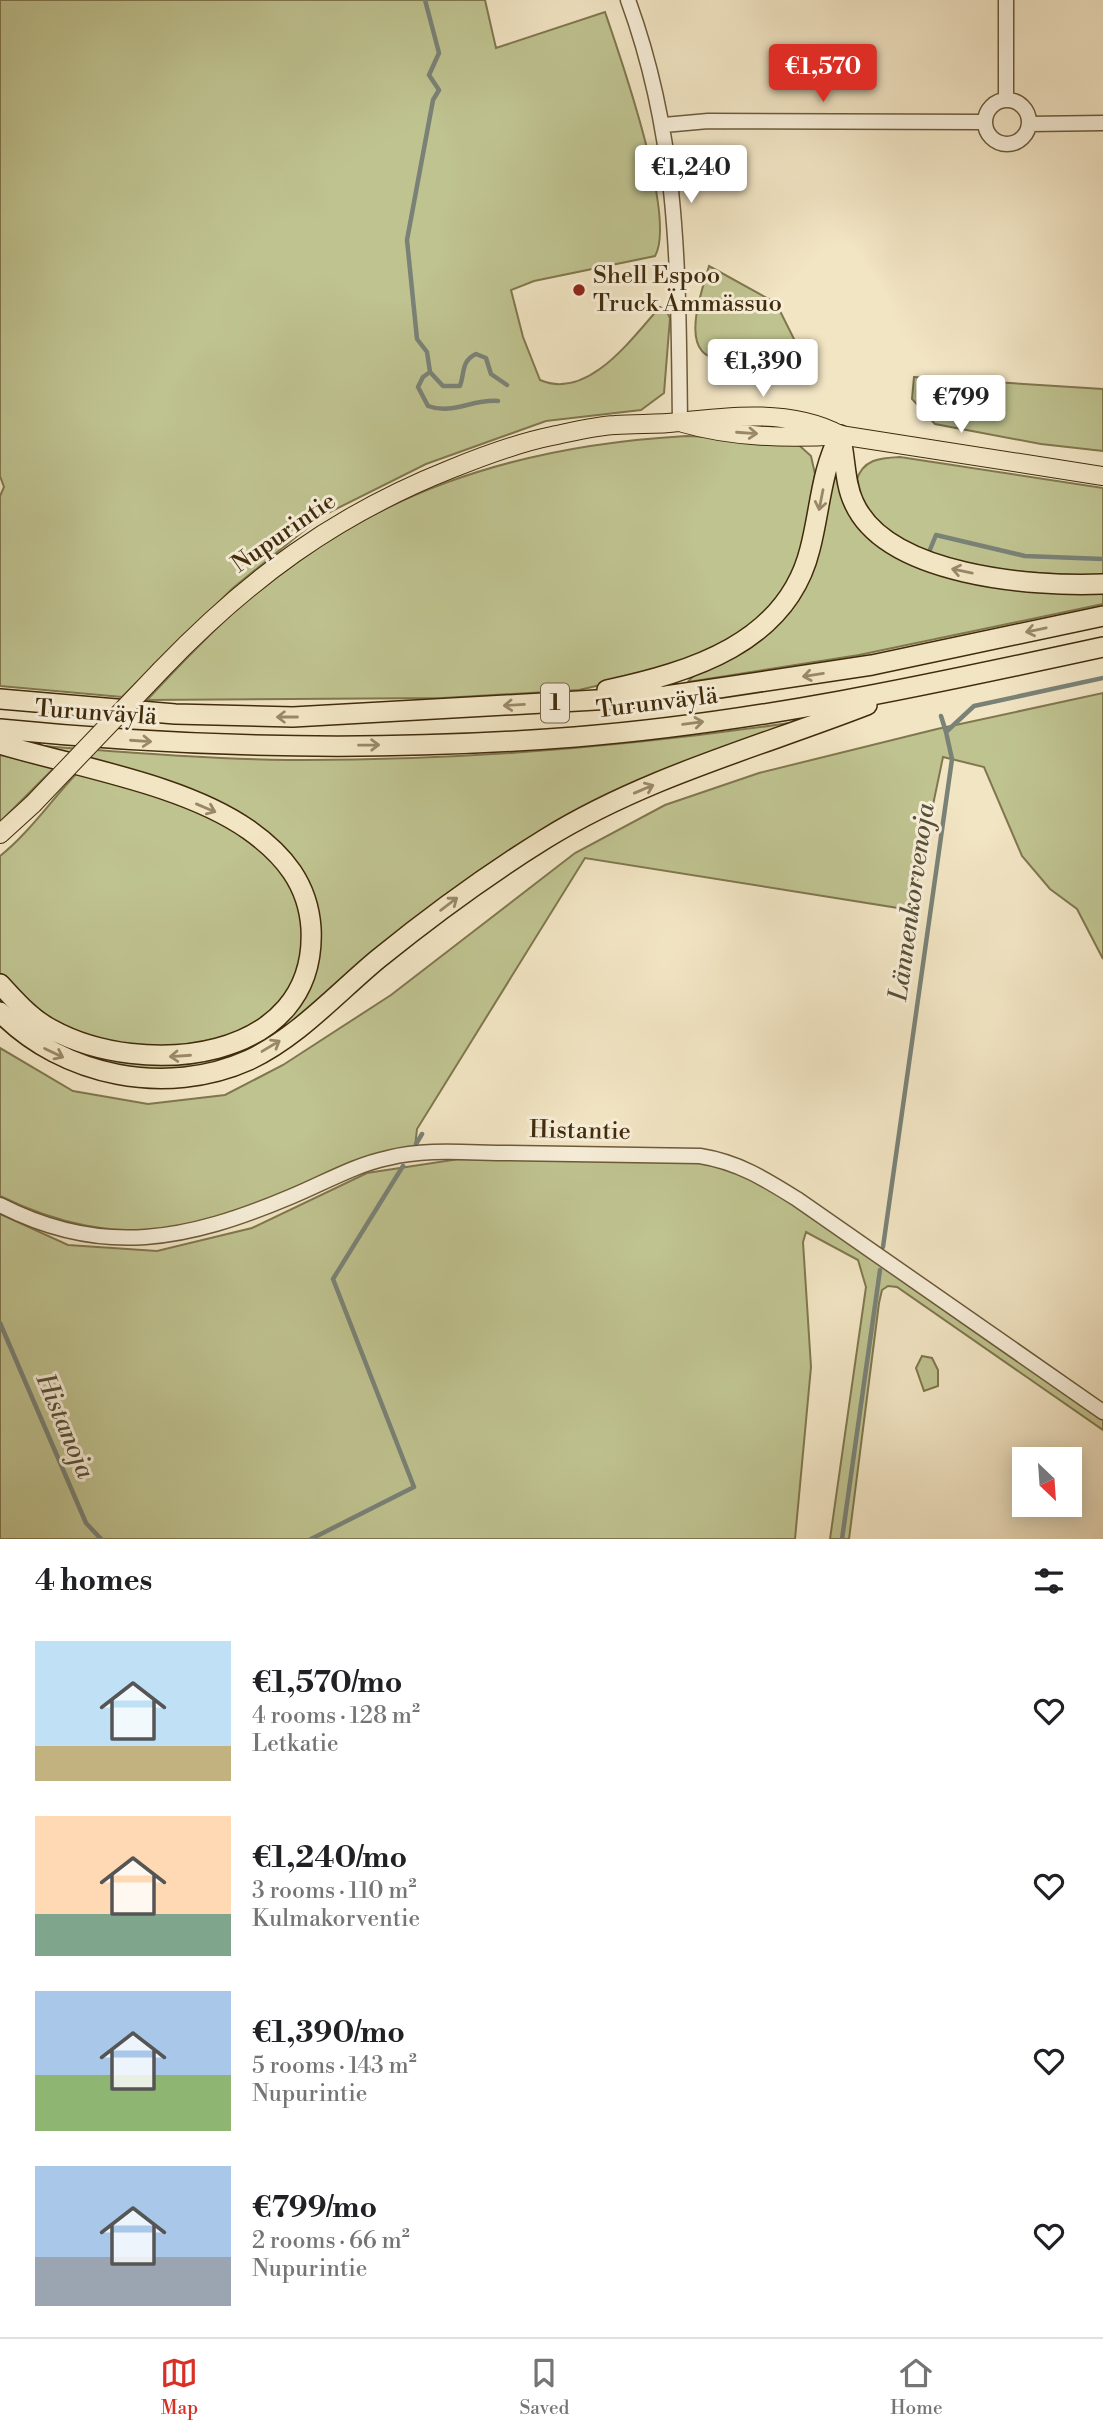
<!DOCTYPE html>
<meta charset="utf-8">
<style>
body{margin:0;font-family:"Libre Bodoni",serif;background:#f6f6f6;color:#202124;height:100vh;display:flex;flex-direction:column;font-size:26px;white-space:nowrap}
*{box-sizing:border-box;margin:0}
p{font-size:23px;color:#757577}
.icon{flex:none;width:38px;height:38px;fill:none;stroke:currentColor;stroke-width:2;stroke-linecap:round;stroke-linejoin:round}
.map{position:relative;height:1539px;overflow:hidden}
.details{display:flex;flex-direction:column;background:#fff;flex:1}
.details>*{flex:none}
.needle{width:46px;rotate:155deg}
.controls{position:absolute;left:1012px;top:1447px;display:grid;gap:14px}
.controls a{display:grid;place-items:center;width:70px;height:70px;border-radius:0px;background:#fff;box-shadow:0 4px 18px #0003;font-size:35px}
.price{position:absolute;translate:-50% -60px;padding:0 16px;border-radius:7px;background:#fff;color:#222;font-size:23px;line-height:46px;filter:drop-shadow(0 2px 4px #0008)}
.price::after{content:'';position:absolute;left:50%;top:42px;width:21px;height:16px;margin-left:-10px;background:inherit;clip-path:polygon(0 0,100% 0,50% 100%)}
.price.selected{background:#d93025;color:#fff}
ul{padding:0;list-style:none}
li{display:flex;align-items:center;gap:21px;height:175px;padding:0 35px}
li span{display:grid;place-items:center;flex:none;width:196px;height:140px;border-radius:0px;color:#555}
li>.icon{margin-inline-start:auto}
span .icon{width:84px;height:84px;fill:#fffc;stroke-width:1}
li b{font-size:30px}
h2{display:flex;justify-content:space-between;align-items:center;height:84px;padding:0 35px;font-size:30px}
.dock{display:flex;justify-content:space-around;align-items:center;height:98px;border-top:2px solid #e0e0e0;background:#fff;font-size:19px;color:#757577}
.dock a{display:grid;justify-items:center;gap:4px}
.dock .selected{color:#d93025}
.map>svg:first-child{display:block}
</style>
<div class="map">
<svg width="1103" height="1539" viewBox="0 0 1103 1539">
<rect width="100%" height="100%" fill="#f2e5c4"/>
<filter id="stains"><feTurbulence type="fractalNoise" baseFrequency=".00286" numOctaves="4"/><feColorMatrix values="0 0 0 0 .2 0 0 0 0 .09 0 0 0 0 .02 0 0 0 .5 -.17"/></filter>
<radialGradient id="worn" r=".72"><stop offset=".6" stop-color="#630" stop-opacity="0"/><stop offset="1" stop-color="#630" stop-opacity=".3"/></radialGradient>
<!-- green -->
<path fill="#bfc390" stroke="#80774e" stroke-width="2" d="M0,0H485L496,48L605,12C620,56 677,218 655,256L534,281L511,290L523,337L540,380C588,401 632,338 660,307L666,310L670,318L664,393L641,410L546,421L426,464L322,516L233,588L122,697L0,686V496L4,487L0,476Z
M709,266L776,303L800,351C769,365 760,370 727,361C720,359 707,358 702,351C686,333 703,287 709,266Z
M914,377L1103,389V451L1041,444L935,424L912,399Z
M686,436L786,440L800,446L811,456L815,474L798,567L775,606L721,647L656,672L579,690L443,698L147,700C176,669 205,638 236,610C368,493 513,446 686,436Z
M900,457L1103,488V576C1028,573 878,574 856,482C862,459 880,458 900,457Z
M833,463L890,550L1103,589V604L859,655L688,682C697,668 728,662 744,652C816,605 821,541 833,463Z
M1103,693V959L1077,909L1050,889L1022,856L984,767L943,757L911,910L585,858L417,1129L415,1147C377,1153 343,1168 308,1182C266,1199 221,1222 177,1228C112,1236 57,1224 0,1196V1048L73,1091L148,1104L225,1095L283,1065L391,995L575,853L665,805L759,773L937,729Z
M796,722L566,821L297,1023L238,1058L178,1072H133L57,1049L0,1004V993L139,1063L173,1064L212,1057L266,1036L319,938L275,843L43,746C125,752 206,759 288,760C458,761 627,747 796,722Z
M0,755L55,767L0,822Z
M78,772L163,797L231,825L271,856L292,880L306,921L299,974L269,1018L193,1051L106,1045L39,1013L0,973V856C29,833 52,799 78,772Z
M459,1159L708,1162L755,1179L1103,1417V1430L897,1287L888,1286L882,1290L879,1303L849,1539H830L866,1287L858,1260L806,1232L803,1242L811,1367L795,1539H0V1214L68,1245L157,1251L252,1228L367,1173Z
M922,1356L932,1358L938,1370V1386L924,1391L916,1368Z"/>
<g fill="none" stroke-linecap="round" stroke-linejoin="round">
<!-- stream -->
<path stroke="#7a8277" stroke-width="4.5" d="M425,0L439,53L429,75L439,90L433,100L407,240L417,339L427,352L430,372L423,377L418,387L428,406C452,415 472,399 498,401
M430,372L443,386H460C465,372 461,361 476,354L486,358L491,374L507,385
M929,552L936,535L1025,556L1103,559
M941,716L946,732
M416,1144L422,1134
M883,1247L952,759L946,732L974,706L1103,678
M0,1323L86,1523L101,1539
M311,1539L414,1487L333,1279L403,1166
M842,1539L880,1270"/>
<defs>
<path id="minor" d="M628,0C680,142 678,273 680,422
M1006,0V100
M985 122a22 22 0 1 1 44 0a22 22 0 1 1-44 0Z
M1029,124L1103,123
M664,125L708,121L985,122
M0,1205C103,1258 188,1240 290,1197C322,1184 354,1165 388,1158C427,1148 469,1153 509,1153C573,1154 636,1155 700,1156C738,1162 765,1179 797,1199L1103,1412"/>
<path id="major" d="M683,423C731,437 790,439 840,435L1103,476
M161,670C247,580 335,515 451,469C483,456 517,443 552,436C572,432 594,426 615,425C636,423 657,425 678,422C730,416 792,409 840,435
M0,834L33,804"/>
<path id="highway" d="M840,435C846,458 844,482 854,503C887,576 1033,587 1103,584
M607,690C691,672 787,643 810,549C820,511 821,470 840,435
M0,699L175,714L293,717L666,696L872,665L1103,616
M0,729C191,748 383,752 575,737C753,723 928,685 1103,647
M0,744C76,767 184,784 249,830C284,855 308,884 311,928C318,1064 141,1079 51,1029C31,1019 15,1000 0,984
M0,1012C63,1077 167,1097 249,1060C298,1037 337,993 378,959C431,916 487,875 545,839C645,777 759,747 867,705"/>
</defs>
<!-- minor casing -->
<use href="#minor" stroke="#6c5a39" stroke-width="17"/>
<!-- major casing -->
<use href="#major" stroke="#402b0b" stroke-width="20"/>
<!-- highway casing -->
<use href="#highway" stroke="#402b0b" stroke-width="22"/>
<!-- minor -->
<use href="#minor" stroke="#f7eed9" stroke-width="14"/>
<!-- major -->
<use href="#major" stroke="#f2e5c4" stroke-width="18"/>
<!-- highway -->
<use href="#highway" stroke="#f2e5c4" stroke-width="19"/>
<defs>
<path id="major-bridge" d="M33,804L161,670"/>
</defs>
<!-- major-bridge casing -->
<use href="#major-bridge" stroke="#402b0b" stroke-width="20" stroke-linecap="butt"/>
<!-- major-bridge -->
<use href="#major-bridge" stroke="#f2e5c4" stroke-width="18"/>
</g>
<!-- one-way arrows -->
<defs><path id="oneway-shaft" d="M-6 0H5M1.5-3L5.5 0L1.5 3" fill="none" stroke-width="1.6" stroke-linecap="round" stroke-linejoin="round" transform="scale(1.75)"/></defs>
<g stroke="#998868">
<use href="#oneway-shaft" transform="translate(747 433) rotate(4)"/>
<use href="#oneway-shaft" transform="translate(821 500) rotate(101)"/>
<use href="#oneway-shaft" transform="translate(962 571) rotate(-168)"/>
<use href="#oneway-shaft" transform="translate(1036 630) rotate(168)"/>
<use href="#oneway-shaft" transform="translate(813 675) rotate(171)"/>
<use href="#oneway-shaft" transform="translate(514 705) rotate(177)"/>
<use href="#oneway-shaft" transform="translate(287 717) rotate(-180)"/>
<use href="#oneway-shaft" transform="translate(693 723) rotate(-7)"/>
<use href="#oneway-shaft" transform="translate(141 741) rotate(4)"/>
<use href="#oneway-shaft" transform="translate(369 745) rotate(-1)"/>
<use href="#oneway-shaft" transform="translate(644 789) rotate(-23)"/>
<use href="#oneway-shaft" transform="translate(206 808) rotate(23)"/>
<use href="#oneway-shaft" transform="translate(449 904) rotate(-37)"/>
<use href="#oneway-shaft" transform="translate(271 1046) rotate(-31)"/>
<use href="#oneway-shaft" transform="translate(54 1053) rotate(26)"/>
<use href="#oneway-shaft" transform="translate(180 1056) rotate(176)"/>
</g>
<!-- markers -->
<circle fill="#8f2418" stroke="#f7eed9" stroke-width="2.5" cx="579" cy="290" r="7"/>
<g text-anchor="middle" dominant-baseline="central" stroke-width="6" stroke-linejoin="round" paint-order="stroke">
<!-- shield labels -->
<rect fill="#f7eed9" stroke="#776649" stroke-width="2" x="541" y="683.5" width="28" height="39" rx="5"/>
<g font-size="23" font-weight="bold" fill="#402b0b">
<text x="555" y="703">1</text>
</g>
<!-- poi labels -->
<g font-size="24" fill="#402b0b" stroke="#f7eed9" text-anchor="start">
<text x="593" y="276">Shell Espoo<tspan x="593" dy="28">Truck Ämmässuo</tspan></text>
</g>
<!-- street labels -->
<g font-size="24" fill="#402b0b" stroke="#f7eed9">
<text transform="translate(284 533) rotate(-35)">Nupurintie</text>
<text transform="translate(657 703) rotate(-7)">Turunväylä</text>
<text transform="translate(96 713) rotate(4)">Turunväylä</text>
<text transform="translate(580 1131) rotate(1)">Histantie</text>
</g>
<!-- water labels -->
<g font-size="26" font-style="italic" fill="#584f38" stroke="#f7eed9">
<text transform="translate(912 902) rotate(-82)">Lännenkorvenoja</text>
<text transform="translate(65 1426) rotate(67)">Histanoja</text>
</g>
</g>
<rect width="100%" height="100%" filter="url(#stains)"/>
<rect width="100%" height="100%" fill="url(#worn)"/>
</svg>
<div class="controls">
<a><svg class="needle" viewBox="-14 -14 28 28"><path d="M0-13l5 13h-10z" fill="#e53935"/><path d="M0 13l5-13h-10z" fill="#757577"/></svg></a>
</div>
<b class="price selected" style="left:823px;top:104px">€1,570</b>
<b class="price" style="left:691px;top:205px">€1,240</b>
<b class="price" style="left:763px;top:399px">€1,390</b>
<b class="price" style="left:961px;top:435px">€799</b>
</div>
<section class="details">
<h2>4 homes<svg class="icon" aria-label="filters" viewBox="0 0 24 24"><path d="M4 7h16M4 17h16"/><circle cx="9" cy="7" r="2"/><circle cx="15" cy="17" r="2"/></svg></h2>
<ul>
<li><span style="background:linear-gradient(#bfe0f5 75%,#c2b280 0)"><svg class="icon" aria-label="home" viewBox="0 0 24 24"><path d="M3 11l9-7 9 7M6 9v11h12V9"/></svg></span><div><b>€1,570/mo</b><p>4 rooms · 128 m²</p><p>Letkatie</p></div><svg class="icon" aria-label="heart" viewBox="0 0 24 24"><path d="M12 20l-8-8c-3-5 5-10 8-4 3-6 11-1 8 4z"/></svg></li>
<li><span style="background:linear-gradient(#ffd9b3 70%,#7fa58c 0)"><svg class="icon" aria-label="home" viewBox="0 0 24 24"><path d="M3 11l9-7 9 7M6 9v11h12V9"/></svg></span><div><b>€1,240/mo</b><p>3 rooms · 110 m²</p><p>Kulmakorventie</p></div><svg class="icon" aria-label="heart" viewBox="0 0 24 24"><path d="M12 20l-8-8c-3-5 5-10 8-4 3-6 11-1 8 4z"/></svg></li>
<li><span style="background:linear-gradient(#a9c7e8 60%,#8fb573 0)"><svg class="icon" aria-label="home" viewBox="0 0 24 24"><path d="M3 11l9-7 9 7M6 9v11h12V9"/></svg></span><div><b>€1,390/mo</b><p>5 rooms · 143 m²</p><p>Nupurintie</p></div><svg class="icon" aria-label="heart" viewBox="0 0 24 24"><path d="M12 20l-8-8c-3-5 5-10 8-4 3-6 11-1 8 4z"/></svg></li>
<li><span style="background:linear-gradient(#a9c7e8 65%,#9aa5b1 0)"><svg class="icon" aria-label="home" viewBox="0 0 24 24"><path d="M3 11l9-7 9 7M6 9v11h12V9"/></svg></span><div><b>€799/mo</b><p>2 rooms · 66 m²</p><p>Nupurintie</p></div><svg class="icon" aria-label="heart" viewBox="0 0 24 24"><path d="M12 20l-8-8c-3-5 5-10 8-4 3-6 11-1 8 4z"/></svg></li>
</ul>
</section>
<nav class="dock">
<a class="selected"><svg class="icon" aria-label="map" viewBox="0 0 24 24"><path d="M3 6l6-2 6 2 6-2v14l-6 2-6-2-6 2zM9 4v14M15 6v14"/></svg>Map</a>
<a><svg class="icon" aria-label="saved" viewBox="0 0 24 24"><path d="M7 4h10v16l-5-4-5 4z"/></svg>Saved</a>
<a><svg class="icon" aria-label="home" viewBox="0 0 24 24"><path d="M3 11l9-7 9 7M6 9v11h12V9"/></svg>Home</a>
</nav>
